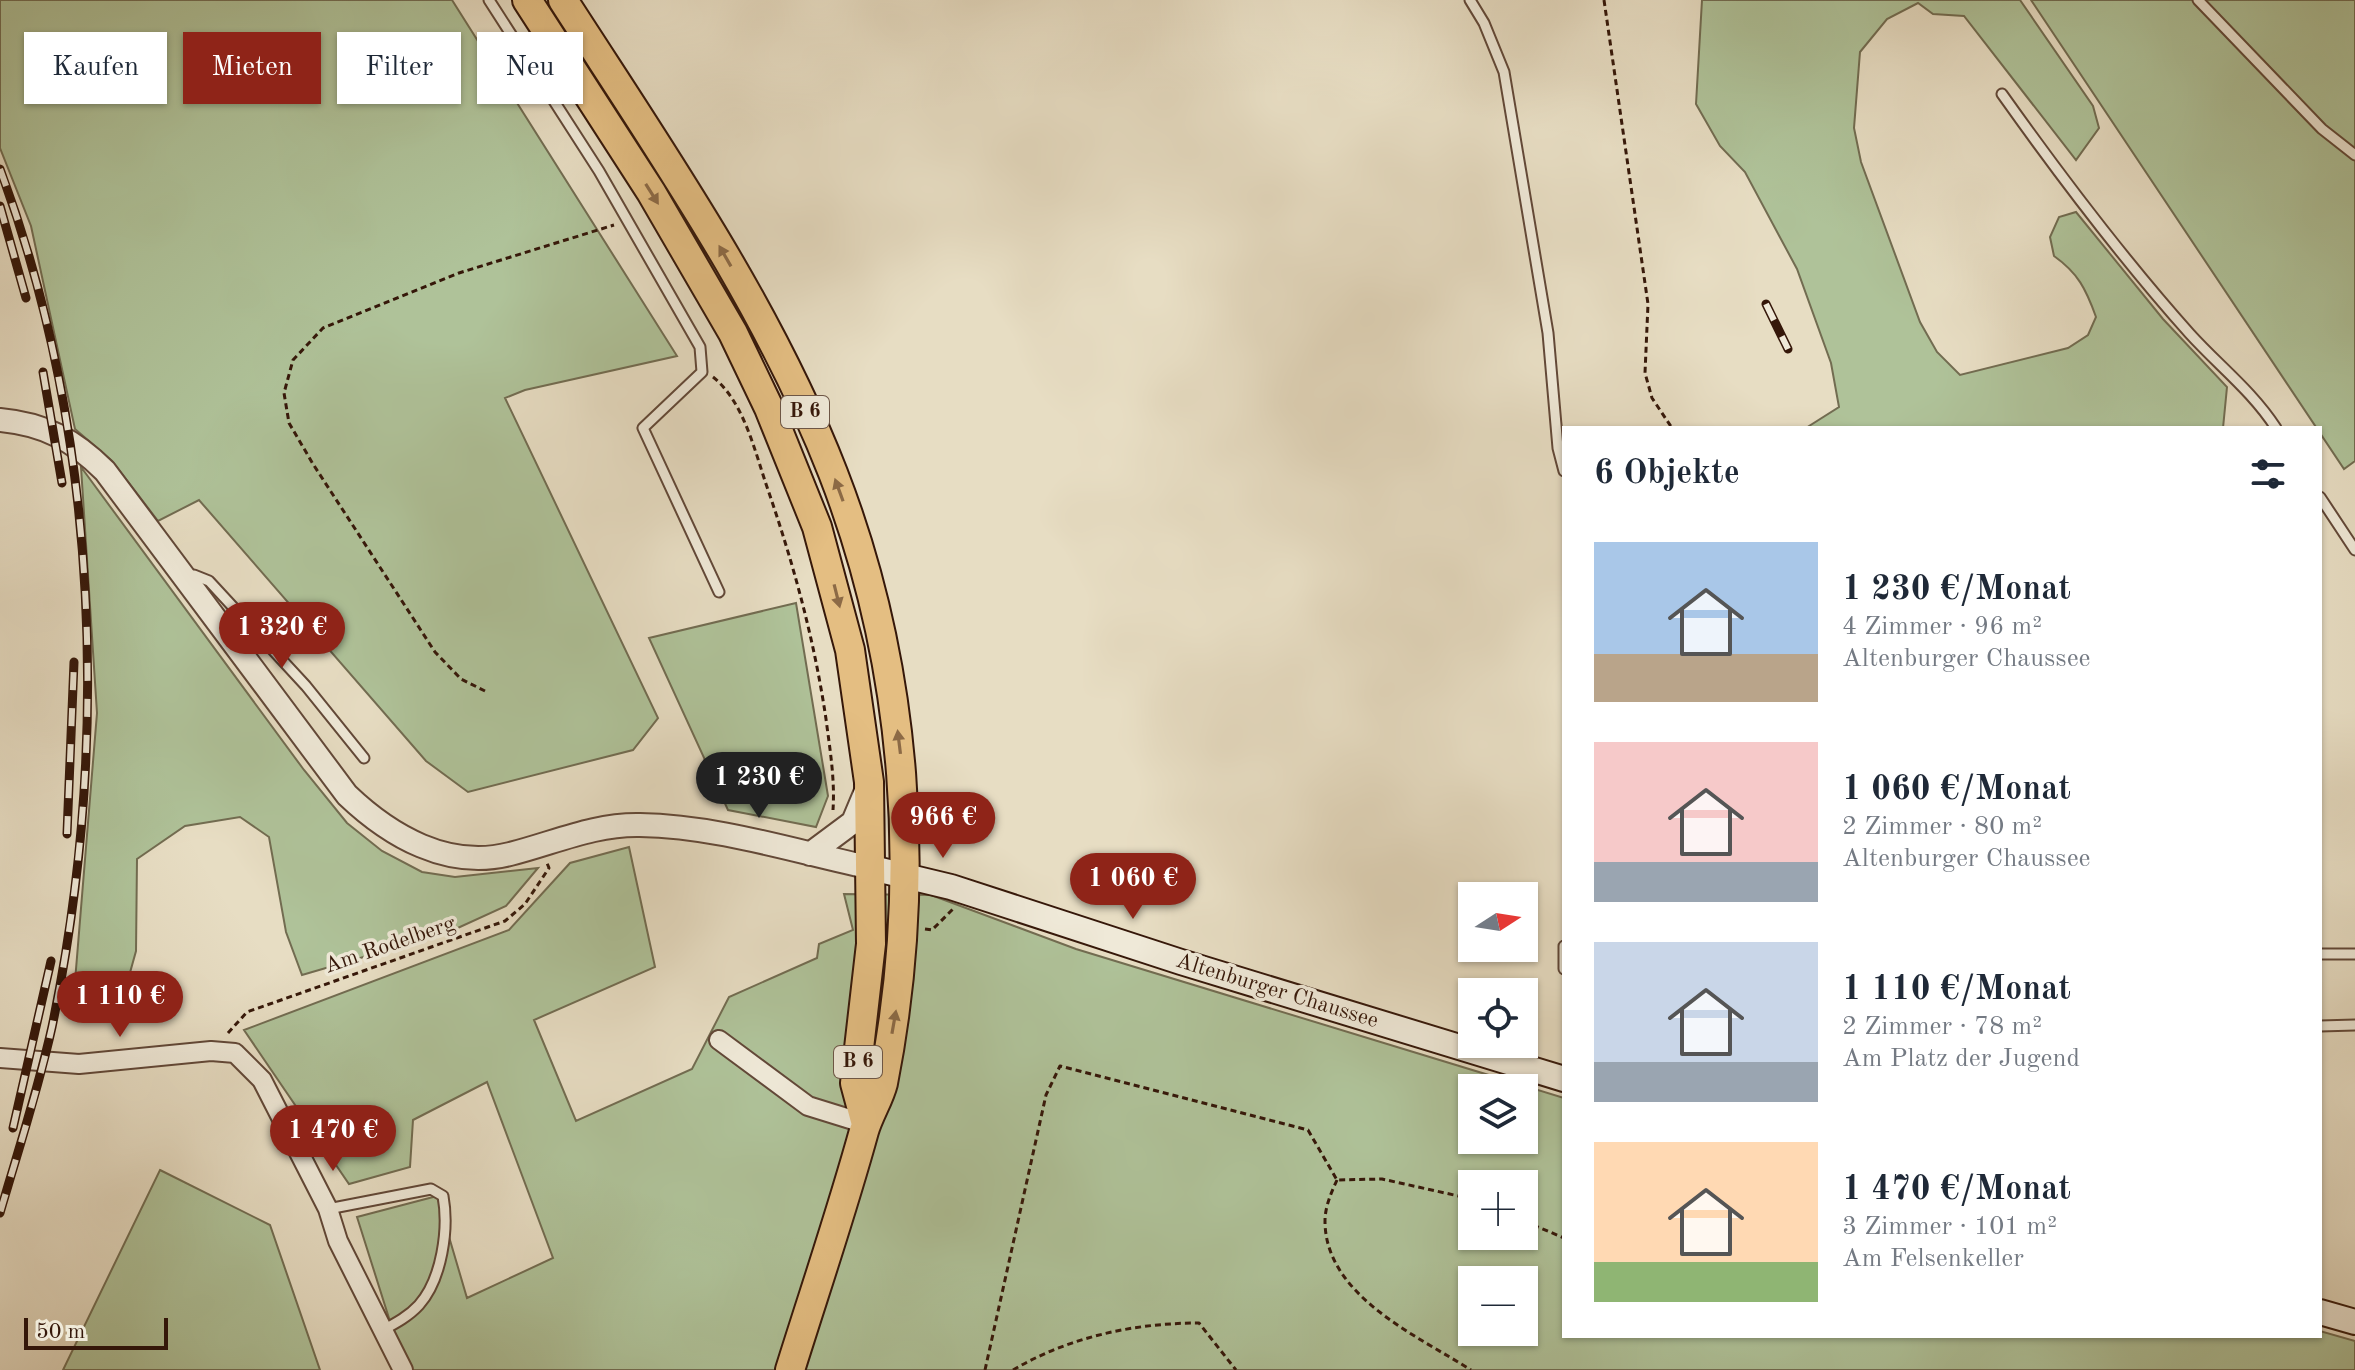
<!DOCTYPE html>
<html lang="de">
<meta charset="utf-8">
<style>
body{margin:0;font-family:"Old Standard TT",serif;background:#f2f2f3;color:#1f2937;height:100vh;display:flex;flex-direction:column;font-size:30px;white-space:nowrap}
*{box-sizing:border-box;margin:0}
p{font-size:26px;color:#747a83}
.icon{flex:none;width:44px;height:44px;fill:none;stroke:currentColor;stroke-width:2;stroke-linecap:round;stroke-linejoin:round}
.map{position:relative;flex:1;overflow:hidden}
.sheet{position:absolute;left:1562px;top:426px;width:760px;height:912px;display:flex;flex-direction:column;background:#fff;border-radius:0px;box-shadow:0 2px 6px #0004}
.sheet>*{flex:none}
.top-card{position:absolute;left:24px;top:32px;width:760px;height:72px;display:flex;gap:16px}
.needle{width:52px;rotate:78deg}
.controls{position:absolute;left:1458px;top:882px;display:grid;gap:16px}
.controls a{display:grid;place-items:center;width:80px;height:80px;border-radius:0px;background:#fff;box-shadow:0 2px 6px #0004;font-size:40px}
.scale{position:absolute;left:24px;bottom:20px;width:144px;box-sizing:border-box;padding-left:8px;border:4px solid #351709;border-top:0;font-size:22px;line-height:28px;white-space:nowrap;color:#351709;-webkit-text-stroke:6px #efe9d8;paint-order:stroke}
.price{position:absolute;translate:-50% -68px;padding:0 18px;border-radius:28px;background:#8f2418;color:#fff;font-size:26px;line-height:52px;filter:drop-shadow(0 2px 4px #0008)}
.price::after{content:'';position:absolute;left:50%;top:48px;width:24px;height:18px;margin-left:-12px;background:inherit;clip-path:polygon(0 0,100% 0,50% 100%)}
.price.selected{background:#222;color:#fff}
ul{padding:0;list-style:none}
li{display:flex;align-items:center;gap:24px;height:200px;padding:0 32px}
li span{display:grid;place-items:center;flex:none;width:224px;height:160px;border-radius:0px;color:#555}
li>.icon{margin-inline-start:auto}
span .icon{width:96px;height:96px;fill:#fffc;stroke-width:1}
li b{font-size:34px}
h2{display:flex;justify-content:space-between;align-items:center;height:96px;padding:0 32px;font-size:34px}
.tag{padding:0 28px;border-radius:0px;background:#fff;box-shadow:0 2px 6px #0004;font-size:28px;line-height:72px}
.tag.selected{background:#8f2418;color:#fff}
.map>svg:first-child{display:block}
</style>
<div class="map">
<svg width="2355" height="1370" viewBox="0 0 2355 1370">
<rect width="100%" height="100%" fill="#e7ddc3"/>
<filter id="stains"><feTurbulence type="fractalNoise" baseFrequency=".0025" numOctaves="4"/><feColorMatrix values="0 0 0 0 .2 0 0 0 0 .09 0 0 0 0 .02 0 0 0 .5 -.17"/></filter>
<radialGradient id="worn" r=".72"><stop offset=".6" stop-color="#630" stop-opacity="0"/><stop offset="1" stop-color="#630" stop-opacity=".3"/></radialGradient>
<!-- green -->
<path fill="#afc299" stroke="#726c51" stroke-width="2" fill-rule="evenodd" d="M0,0H452L677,356L525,390L505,398L658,718L633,750L468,792L426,761L199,500L158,521L112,461L75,429L31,226L0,148Z
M1702,0H2020L2093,106L2099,128L2076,160L1964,16L1933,14L1918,3L1887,19L1860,52L1854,128L1861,162L1920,322L1937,352L1960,375L2068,348L2088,335L2096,317C2086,289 2078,273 2054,256L2050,237L2059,217L2076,212L2163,319L2227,387L2223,428H1806L1839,407L1831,363L1797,269L1745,172L1720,146L1696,104Z
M2031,0H2355V461L2344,469Z
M81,467L304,770L347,823L382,851L422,872L455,877L538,868L506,906L449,932L302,975L286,932L269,837L240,817L185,826L137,859L136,951L119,1012L72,1018L97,713Z
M796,603L828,796L816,827L728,810L649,638Z
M629,847L655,967L534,1020L576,1121L692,1069L729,997L817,958L819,944L853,930L844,894L931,895L1076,949L1564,1098V1336H2320V1331L2355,1341V1370H412L394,1334L357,1217L437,1196L467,1298L553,1258L487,1082L413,1120L410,1167L349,1184L244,1030L509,930L570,863ZM1472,1088H1524V1140H1472ZM1472,1184H1524V1236H1472ZM1472,1280H1524V1332H1472Z
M160,1170L270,1225L320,1370H63Z"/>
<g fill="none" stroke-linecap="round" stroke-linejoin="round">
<defs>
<path id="service" d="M489,0L599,171L700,347L702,372L643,428L719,592
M1470,0L1484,23L1504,72L1548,333L1558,448L1564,471
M2198,0L2322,129L2355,155
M2002,94C2061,177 2122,258 2190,334C2219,366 2252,391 2276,428
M2320,497L2355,550
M188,580L194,575L209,581L306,686L364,758
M1564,946V969
M2320,954H2355
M2320,1026L2355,1025
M328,1209L431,1189L443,1196C449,1229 442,1279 419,1305C409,1316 396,1323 383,1330"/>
<path id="minor" d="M719,1040L808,1106L866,1124
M0,1058L79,1064L211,1051L235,1053L262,1080L328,1209L338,1241L403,1370"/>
<path id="tertiary" d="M0,420C44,424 74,440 105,471L347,795C390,836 448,870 510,854C554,843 594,824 640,825C717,826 797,852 872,868
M810,854L853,822L866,791"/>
<path id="secondary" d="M872,868L951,887L1181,962L1564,1079
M2320,1312L2355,1322"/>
<path id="primary" d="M527,0L651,192L733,333L769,408L817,527L850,650L869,782L871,944L855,1083L866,1124
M563,0C661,152 767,304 833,473C908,666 923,880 883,1083C879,1099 869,1114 864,1131C842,1211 815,1290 790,1370"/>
</defs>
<!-- service casing -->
<use href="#service" stroke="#624838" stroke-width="13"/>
<!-- minor casing -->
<use href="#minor" stroke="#624838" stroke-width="22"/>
<!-- tertiary casing -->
<use href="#tertiary" stroke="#624838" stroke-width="26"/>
<!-- secondary casing -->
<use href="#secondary" stroke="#351709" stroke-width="28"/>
<!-- primary casing -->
<use href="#primary" stroke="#351709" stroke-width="32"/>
<!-- path -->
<path stroke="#351709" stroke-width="3" stroke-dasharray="6 4" stroke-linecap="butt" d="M1604,0L1648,304L1645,373L1652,398L1672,428
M713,377C743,401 754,448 766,484C793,562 814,638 826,719C830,750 835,779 833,810
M485,691L461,679L435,652L313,464L289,423L284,393L293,360L323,328L459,273L614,225
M925,929L932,930L953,909
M228,1033L247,1012L505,921L525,904L549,868L547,863
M1337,1180C1331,1193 1325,1207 1325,1221C1325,1296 1418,1336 1471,1370
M1524,1221L1564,1238
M985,1370L1046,1095L1060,1066L1308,1130L1337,1180L1382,1179L1472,1199
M1013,1370C1069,1337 1134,1323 1199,1323L1236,1370"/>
<!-- service -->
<use href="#service" stroke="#efe9d8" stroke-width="9"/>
<!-- minor -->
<use href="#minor" stroke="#efe9d8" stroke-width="18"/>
<!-- tertiary -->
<use href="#tertiary" stroke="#efe9d8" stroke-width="22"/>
<!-- secondary -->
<use href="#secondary" stroke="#efe9d8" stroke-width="24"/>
<!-- primary -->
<use href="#primary" stroke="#e4be82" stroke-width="28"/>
<defs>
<path id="rail" d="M0,169C100,438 110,747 52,1027C38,1090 18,1151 0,1213
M0,206L26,298
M1766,304L1788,349
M43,372L62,483
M67,834L74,662
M13,1128L51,961"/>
</defs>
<!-- rail casing -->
<use href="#rail" stroke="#351709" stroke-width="9"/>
<!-- rail -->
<use href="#rail" stroke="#efe9d8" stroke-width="6" stroke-dasharray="18" stroke-linecap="butt"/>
</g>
<!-- one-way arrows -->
<defs><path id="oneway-solid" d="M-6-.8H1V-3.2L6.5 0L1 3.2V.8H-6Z" transform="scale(2)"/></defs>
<g fill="#8c6a46">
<use href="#oneway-solid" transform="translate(652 194) rotate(58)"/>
<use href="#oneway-solid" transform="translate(725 256) rotate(-120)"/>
<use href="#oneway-solid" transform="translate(839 490) rotate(-110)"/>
<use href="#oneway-solid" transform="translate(837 596) rotate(76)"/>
<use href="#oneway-solid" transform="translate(899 742) rotate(-97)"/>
<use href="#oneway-solid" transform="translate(894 1022) rotate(-80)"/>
</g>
<g text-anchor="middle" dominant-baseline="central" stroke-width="7" stroke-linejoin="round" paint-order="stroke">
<!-- shield labels -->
<g fill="#efe9d8" stroke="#6d5647" stroke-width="2">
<rect x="781" y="396" width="48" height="32" rx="6"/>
<rect x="834" y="1046" width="48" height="32" rx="6"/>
</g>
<g font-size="20" font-weight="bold" fill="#351709">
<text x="805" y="412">B 6</text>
<text x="858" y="1062">B 6</text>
</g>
<!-- street labels -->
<g font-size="22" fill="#351709" stroke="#efe9d8">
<text transform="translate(390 945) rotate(-19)">Am Rodelberg</text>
<text transform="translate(1277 991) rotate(17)">Altenburger Chaussee</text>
</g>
</g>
<rect width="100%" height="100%" filter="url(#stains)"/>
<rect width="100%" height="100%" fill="url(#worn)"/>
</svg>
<div class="controls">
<a><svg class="needle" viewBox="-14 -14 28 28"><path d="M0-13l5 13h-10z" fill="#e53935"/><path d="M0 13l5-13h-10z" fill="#747a83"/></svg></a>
<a><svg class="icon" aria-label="locate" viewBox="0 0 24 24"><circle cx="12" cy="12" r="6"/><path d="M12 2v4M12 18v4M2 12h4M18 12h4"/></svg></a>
<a><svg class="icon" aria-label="layers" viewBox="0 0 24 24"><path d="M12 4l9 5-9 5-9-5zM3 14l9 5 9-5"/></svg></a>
<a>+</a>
<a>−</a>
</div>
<div class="scale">50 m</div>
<b class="price" style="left:282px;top:670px">1 320 €</b>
<b class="price selected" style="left:759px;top:820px">1 230 €</b>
<b class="price" style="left:943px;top:860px">966 €</b>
<b class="price" style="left:1133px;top:921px">1 060 €</b>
<b class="price" style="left:120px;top:1039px">1 110 €</b>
<b class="price" style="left:333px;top:1173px">1 470 €</b>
<div class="top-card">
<a class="tag">Kaufen</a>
<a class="tag selected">Mieten</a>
<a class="tag">Filter</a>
<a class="tag">Neu</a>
</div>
<section class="sheet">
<h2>6 Objekte<svg class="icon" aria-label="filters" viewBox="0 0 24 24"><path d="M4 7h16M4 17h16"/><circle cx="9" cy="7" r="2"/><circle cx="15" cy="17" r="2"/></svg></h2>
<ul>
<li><span style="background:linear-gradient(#a9c7e8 70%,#b9a48a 0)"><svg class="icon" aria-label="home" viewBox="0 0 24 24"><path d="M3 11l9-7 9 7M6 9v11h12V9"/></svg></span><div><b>1 230 €/Monat</b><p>4 Zimmer · 96 m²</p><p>Altenburger Chaussee</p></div></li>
<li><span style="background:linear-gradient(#f6c9c9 75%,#9aa5b1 0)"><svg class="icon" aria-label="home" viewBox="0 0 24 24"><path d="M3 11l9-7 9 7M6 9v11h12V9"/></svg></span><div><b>1 060 €/Monat</b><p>2 Zimmer · 80 m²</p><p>Altenburger Chaussee</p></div></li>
<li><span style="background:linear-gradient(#c9d6e8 75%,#9aa5b1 0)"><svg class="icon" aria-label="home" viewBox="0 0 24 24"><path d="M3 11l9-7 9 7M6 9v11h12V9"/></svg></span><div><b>1 110 €/Monat</b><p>2 Zimmer · 78 m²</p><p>Am Platz der Jugend</p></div></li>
<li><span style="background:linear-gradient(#ffd9b3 75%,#8fb573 0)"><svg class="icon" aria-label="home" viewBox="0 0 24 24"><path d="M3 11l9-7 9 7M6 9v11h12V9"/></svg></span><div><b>1 470 €/Monat</b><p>3 Zimmer · 101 m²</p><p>Am Felsenkeller</p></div></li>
</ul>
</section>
</div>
